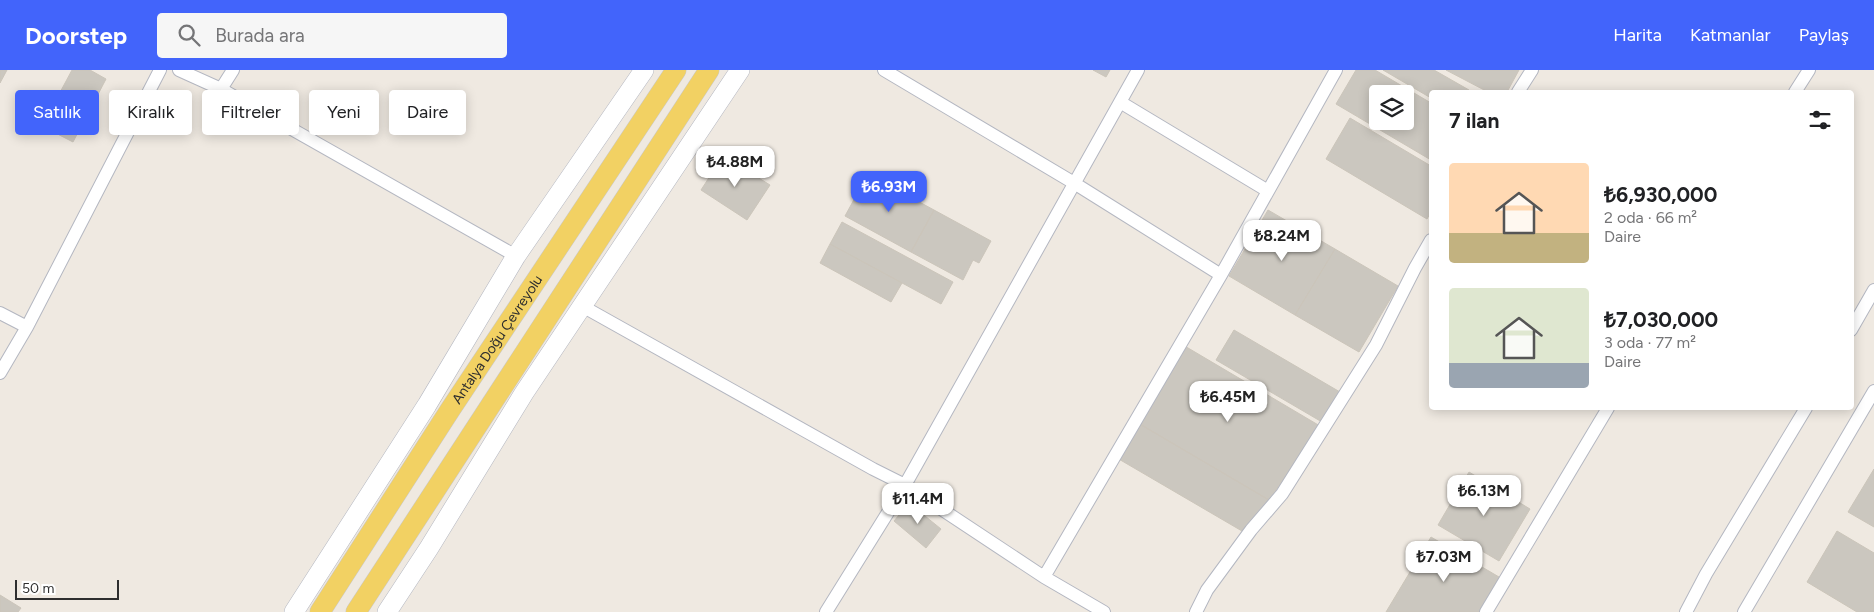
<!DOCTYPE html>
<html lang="tr">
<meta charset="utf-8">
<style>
body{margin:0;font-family:Figtree,sans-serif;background:#f6f6f6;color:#202124;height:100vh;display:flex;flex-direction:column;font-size:19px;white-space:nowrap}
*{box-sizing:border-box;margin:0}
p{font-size:16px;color:#757577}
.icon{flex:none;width:28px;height:28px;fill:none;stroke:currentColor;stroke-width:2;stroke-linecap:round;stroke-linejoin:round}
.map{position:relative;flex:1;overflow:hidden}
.panel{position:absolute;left:1429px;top:20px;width:425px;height:320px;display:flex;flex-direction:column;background:#fff;border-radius:5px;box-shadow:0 2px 12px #0003}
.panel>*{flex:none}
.guide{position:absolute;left:15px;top:20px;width:475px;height:45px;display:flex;gap:10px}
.fabs{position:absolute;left:1369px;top:15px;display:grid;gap:10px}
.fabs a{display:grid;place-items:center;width:45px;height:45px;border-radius:5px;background:#fff;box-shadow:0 2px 12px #0003;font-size:25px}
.scale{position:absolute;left:15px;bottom:12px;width:104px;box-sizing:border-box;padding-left:5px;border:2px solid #2e2e2e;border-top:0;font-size:14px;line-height:18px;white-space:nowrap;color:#2e2e2e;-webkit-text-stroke:4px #fff;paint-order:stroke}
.price{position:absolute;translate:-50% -42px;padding:0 11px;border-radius:10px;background:#fff;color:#222;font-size:16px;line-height:32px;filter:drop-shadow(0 1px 2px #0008)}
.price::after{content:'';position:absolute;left:50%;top:30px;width:15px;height:11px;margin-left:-8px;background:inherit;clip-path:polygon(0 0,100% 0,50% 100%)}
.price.selected{background:#4264fb;color:#fff}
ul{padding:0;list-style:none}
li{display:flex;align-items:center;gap:15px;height:125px;padding:0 20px}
li span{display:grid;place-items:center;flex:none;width:140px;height:100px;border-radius:5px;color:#555}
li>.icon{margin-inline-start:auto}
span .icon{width:60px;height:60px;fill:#fffc;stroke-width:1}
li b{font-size:21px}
h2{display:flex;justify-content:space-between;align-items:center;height:60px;padding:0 20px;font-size:21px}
.chip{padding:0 18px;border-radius:5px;background:#fff;box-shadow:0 2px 12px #0003;font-size:18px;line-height:45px}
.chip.selected{background:#4264fb;color:#fff}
header{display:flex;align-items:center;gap:30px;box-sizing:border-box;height:70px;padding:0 25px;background:#4264fb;color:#fff}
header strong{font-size:24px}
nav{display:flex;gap:28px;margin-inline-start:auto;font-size:18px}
.search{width:350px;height:45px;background:#f6f6f6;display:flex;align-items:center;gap:12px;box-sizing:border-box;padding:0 18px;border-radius:5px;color:#757577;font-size:19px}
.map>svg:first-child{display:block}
</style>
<header>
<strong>Doorstep</strong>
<div class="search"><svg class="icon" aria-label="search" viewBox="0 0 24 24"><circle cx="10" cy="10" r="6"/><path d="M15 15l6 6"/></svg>Burada ara</div>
<nav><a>Harita</a><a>Katmanlar</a><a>Paylaş</a></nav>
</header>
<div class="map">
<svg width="1874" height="542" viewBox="0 0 1874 542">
<rect width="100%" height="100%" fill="#efe9e1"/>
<!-- building -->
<path fill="#cbc7bf" stroke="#cbc5ba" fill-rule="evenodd" d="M0,0H7L0,13Z
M72,0H90L106,9L73,72L42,56Z
M1093,0H1110L1106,7Z
M1356,0H1375L1431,33V90L1336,34ZM1378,24H1405V51H1378Z
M1383,0H1434L1469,20L1468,22H1431V28Z
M1446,0H1519L1507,22H1488Z
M1350,48L1431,96V142L1427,149L1326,89Z
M723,86L770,115L747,150L701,120Z
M868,104L934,140L911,182L845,146Z
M934,140L991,171L979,193L973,190L963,210L911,182Z
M1268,140L1335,179L1295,245L1229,206Z
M842,152L953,212L941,234L830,174Z
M830,174L902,213L891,232L820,193Z
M1335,179L1398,216L1359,282L1295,245Z
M1234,260L1340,322L1322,352L1216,290Z
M1183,275L1320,356L1269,430L1138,353Z
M1138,353L1269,430L1242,461L1117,388Z
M1874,399V457L1848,442Z
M1469,402L1530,439L1499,491L1438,455Z
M909,433L941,459L926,478L894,451Z
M1837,461L1874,483V542H1857L1807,512Z
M1431,467L1499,507L1479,542H1386Z
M0,525L21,538L18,542H0Z"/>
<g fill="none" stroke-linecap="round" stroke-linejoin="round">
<defs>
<path id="street" d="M179,0L221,19L516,186
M884,0L1074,113L1221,205
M221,19L233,0
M1518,22L1532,0
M1795,22L1809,0
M1120,32L1268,121
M582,236L873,399L905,415L1044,507L1104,542
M0,243L27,257L160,0
M1851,260L1874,220
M0,303L27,257
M1044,507L1221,205L1336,0
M826,542L905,415L1138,0
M1196,542L1207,520L1251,460L1282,424L1376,275L1415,198L1431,170
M1486,542L1608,338
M1686,542L1706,504L1806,338
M1744,542L1874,321"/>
<path id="secondary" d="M294,542L427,335L516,186L644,0
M387,542L429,478L524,323L740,0"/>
<g id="primary">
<path id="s1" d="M320,542L450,340L676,0"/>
<path d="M356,542L709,0"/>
</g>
</defs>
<!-- street casing -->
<use href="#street" stroke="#b4b7c1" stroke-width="14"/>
<!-- secondary casing -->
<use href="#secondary" stroke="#b4b7c1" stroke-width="20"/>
<!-- primary casing -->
<use href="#primary" stroke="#c9c9c9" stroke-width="21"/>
<!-- street -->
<use href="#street" stroke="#fff" stroke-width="12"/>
<!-- secondary -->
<use href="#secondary" stroke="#fff" stroke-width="19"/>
<!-- primary -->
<use href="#primary" stroke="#f2d163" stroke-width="20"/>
</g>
<g text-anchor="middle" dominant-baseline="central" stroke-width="4" stroke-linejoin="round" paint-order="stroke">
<!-- street labels -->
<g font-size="14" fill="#2e2e2e" stroke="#fff">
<text stroke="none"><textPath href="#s1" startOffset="325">Antalya Doğu Çevreyolu</textPath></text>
</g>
</g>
</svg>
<div class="fabs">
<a><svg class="icon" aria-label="layers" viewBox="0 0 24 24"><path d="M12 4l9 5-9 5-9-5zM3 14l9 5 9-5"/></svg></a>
</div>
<div class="scale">50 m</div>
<b class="price" style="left:735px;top:118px">₺4.88M</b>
<b class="price selected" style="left:889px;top:143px">₺6.93M</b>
<b class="price" style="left:1282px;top:192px">₺8.24M</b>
<b class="price" style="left:1228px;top:353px">₺6.45M</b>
<b class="price" style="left:1484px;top:447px">₺6.13M</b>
<b class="price" style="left:918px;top:455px">₺11.4M</b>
<b class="price" style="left:1444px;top:513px">₺7.03M</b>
<div class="guide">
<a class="chip selected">Satılık</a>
<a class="chip">Kiralık</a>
<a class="chip">Filtreler</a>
<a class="chip">Yeni</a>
<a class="chip">Daire</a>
</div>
<section class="panel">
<h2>7 ilan<svg class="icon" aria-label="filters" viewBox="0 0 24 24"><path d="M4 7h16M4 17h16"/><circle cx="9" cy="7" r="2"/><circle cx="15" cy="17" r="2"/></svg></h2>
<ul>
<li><span style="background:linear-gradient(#ffd9b3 70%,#c2b280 0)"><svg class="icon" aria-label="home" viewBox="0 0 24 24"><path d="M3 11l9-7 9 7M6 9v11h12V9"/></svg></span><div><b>₺6,930,000</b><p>2 oda · 66 m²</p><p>Daire</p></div></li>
<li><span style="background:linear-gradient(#dfe7d0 75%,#9aa5b1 0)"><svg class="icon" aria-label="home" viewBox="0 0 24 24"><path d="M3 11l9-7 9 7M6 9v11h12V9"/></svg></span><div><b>₺7,030,000</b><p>3 oda · 77 m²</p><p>Daire</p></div></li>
</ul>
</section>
</div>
